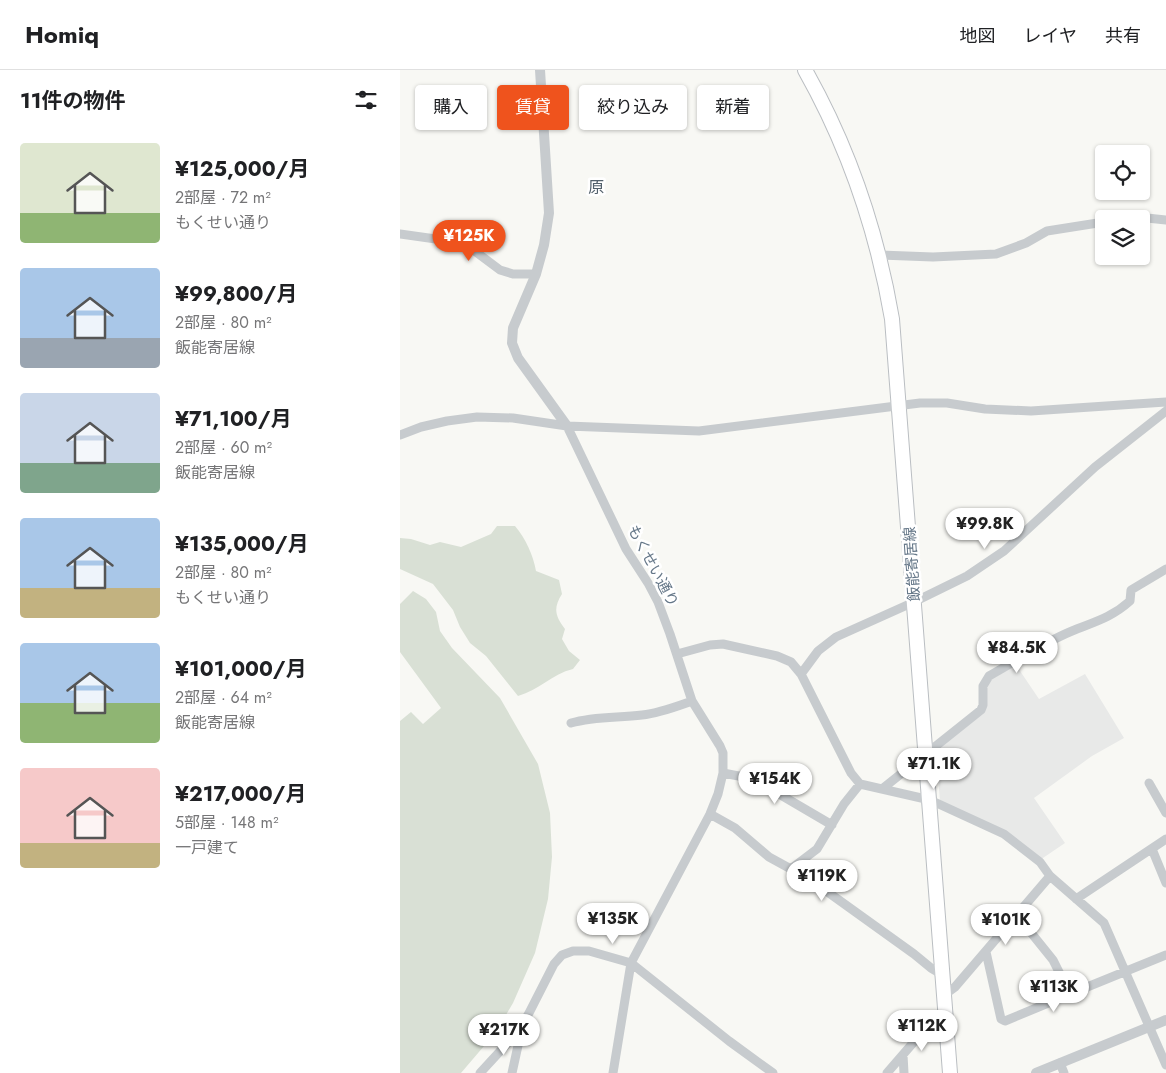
<!DOCTYPE html>
<html lang="ja">
<meta charset="utf-8">
<style>
body{margin:0;font-family:Jost,"Noto Sans JP",sans-serif;background:#f6f6f6;color:#202124;height:100vh;display:flex;flex-direction:column;font-size:19px;white-space:nowrap}
*{box-sizing:border-box;margin:0}
p{font-size:16px;color:#757577}
.icon{flex:none;width:28px;height:28px;fill:none;stroke:currentColor;stroke-width:2;stroke-linecap:round;stroke-linejoin:round}
.map{position:relative;flex:1;overflow:hidden}
.sheet{display:flex;flex-direction:column;background:#fff;width:400px}
.sheet>*{flex:none}
.top-card{position:absolute;left:15px;top:15px;width:475px;height:45px;display:flex;gap:10px}
.tools{position:absolute;left:695px;top:75px;display:grid;gap:10px}
.tools a{display:grid;place-items:center;width:55px;height:55px;border-radius:5px;background:#fff;box-shadow:0 1px 4px #0004;font-size:25px}
.price{position:absolute;translate:-50% -42px;padding:0 11px;border-radius:18px;background:#fff;color:#222;font-size:16px;line-height:32px;filter:drop-shadow(0 1px 2px #0008)}
.price::after{content:'';position:absolute;left:50%;top:30px;width:15px;height:11px;margin-left:-8px;background:inherit;clip-path:polygon(0 0,100% 0,50% 100%)}
.price.on{background:#ef531d;color:#fff}
ul{padding:0;list-style:none}
li{display:flex;align-items:center;gap:15px;height:125px;padding:0 20px}
li span{display:grid;place-items:center;flex:none;width:140px;height:100px;border-radius:5px;color:#555}
li>.icon{margin-inline-start:auto}
span .icon{width:60px;height:60px;fill:#fffc;stroke-width:1}
li b{font-size:21px}
h2{display:flex;justify-content:space-between;align-items:center;height:60px;padding:0 20px;font-size:21px}
.pill{padding:0 18px;border-radius:5px;background:#fff;box-shadow:0 1px 4px #0004;font-size:18px;line-height:45px}
.pill.on{background:#ef531d;color:#fff}
header{display:flex;align-items:center;gap:30px;box-sizing:border-box;height:70px;padding:0 25px;background:#fff;border-bottom:1px solid #e0e0e0}
header strong{font-size:24px}
nav{display:flex;gap:28px;margin-inline-start:auto;font-size:18px}
main{display:flex;flex:1;min-height:0}
.map>svg:first-child{display:block}
</style>
<header>
<strong>Homiq</strong>
<nav><a>地図</a><a>レイヤ</a><a>共有</a></nav>
</header>
<main>
<section class="sheet">
<h2>11件の物件<svg class="icon" aria-label="filters" viewBox="0 0 24 24"><path d="M4 7h16M4 17h16"/><circle cx="9" cy="7" r="2"/><circle cx="15" cy="17" r="2"/></svg></h2>
<ul>
<li><span style="background:linear-gradient(#dfe7d0 70%,#8fb573 0)"><svg class="icon" aria-label="home" viewBox="0 0 24 24"><path d="M3 11l9-7 9 7M6 9v11h12V9"/></svg></span><div><b>¥125,000/月</b><p>2部屋 · 72 m²</p><p>もくせい通り</p></div></li>
<li><span style="background:linear-gradient(#a9c7e8 70%,#9aa5b1 0)"><svg class="icon" aria-label="home" viewBox="0 0 24 24"><path d="M3 11l9-7 9 7M6 9v11h12V9"/></svg></span><div><b>¥99,800/月</b><p>2部屋 · 80 m²</p><p>飯能寄居線</p></div></li>
<li><span style="background:linear-gradient(#c9d6e8 70%,#7fa58c 0)"><svg class="icon" aria-label="home" viewBox="0 0 24 24"><path d="M3 11l9-7 9 7M6 9v11h12V9"/></svg></span><div><b>¥71,100/月</b><p>2部屋 · 60 m²</p><p>飯能寄居線</p></div></li>
<li><span style="background:linear-gradient(#a9c7e8 70%,#c2b280 0)"><svg class="icon" aria-label="home" viewBox="0 0 24 24"><path d="M3 11l9-7 9 7M6 9v11h12V9"/></svg></span><div><b>¥135,000/月</b><p>2部屋 · 80 m²</p><p>もくせい通り</p></div></li>
<li><span style="background:linear-gradient(#a9c7e8 60%,#8fb573 0)"><svg class="icon" aria-label="home" viewBox="0 0 24 24"><path d="M3 11l9-7 9 7M6 9v11h12V9"/></svg></span><div><b>¥101,000/月</b><p>2部屋 · 64 m²</p><p>飯能寄居線</p></div></li>
<li><span style="background:linear-gradient(#f6c9c9 75%,#c2b280 0)"><svg class="icon" aria-label="home" viewBox="0 0 24 24"><path d="M3 11l9-7 9 7M6 9v11h12V9"/></svg></span><div><b>¥217,000/月</b><p>5部屋 · 148 m²</p><p>一戸建て</p></div></li>
</ul>
</section>
<div class="map">
<svg width="766" height="1003" viewBox="0 0 766 1003">
<rect width="100%" height="100%" fill="#f8f8f4"/>
<!-- built -->
<path fill="#e8e9e8" d="M616,595L639,629L685,604L724,668L692,686L634,728L665,773L640,790L540,731L536,680L583,644L587,633V617L592,607Z"/>
<!-- green -->
<path fill="#d9e0d5" d="M97,456H115C126,469 133,485 136,501L159,510L162,524C153,538 155,546 165,559L162,569L169,581L180,590L173,599C152,604 139,620 118,626L86,586L70,573L60,557L53,540L33,514L0,499V468L11,469L30,475L40,472L61,477L91,464Z
M13,521L26,529L36,542L40,561L52,578L100,628L138,694L150,743L152,787L148,829L135,883L113,933L96,962L61,1003H0V651L11,642L23,654L41,638L0,582V534Z"/>
<g fill="none" stroke-linecap="round" stroke-linejoin="round">
<defs>
<path id="primary" d="M405,0C449,78 477,161 492,249L550,1003"/>
</defs>
<!-- primary casing -->
<use href="#primary" stroke="#babec2" stroke-width="16"/>
<!-- minor -->
<path stroke="#c7cbce" stroke-width="9" d="M734,149L747,148L766,150
M0,164L64,173L100,200L113,204H136
M480,185L533,187L596,184L626,173L647,161L704,152
M167,356L226,479L248,513L258,532L270,564L292,631L320,676L323,683V703L318,724L310,744L231,893L213,1003
M0,365L21,357L47,351L77,347L113,348L167,356L299,361L520,333H547L585,339L631,341L766,332
M277,584L310,575L323,574L377,586L391,592L401,604L451,703L460,714L530,730L604,764L640,792L650,806L704,853L766,995
M401,604L418,581L436,567L514,532L567,506L604,481L695,397L766,341
M171,653C195,646 218,648 242,645C260,643 275,637 292,631
M323,703L349,708L362,714L432,755
M749,713L766,743
M482,719L581,640L583,635V616L589,606C616,591 643,573 672,561C694,552 711,548 730,531L731,520L766,499
M310,744L335,758L369,787L411,810L514,884L531,898L543,905
M752,779L766,813
M392,798L417,779L444,734L460,714
M676,829L766,769
M586,882L601,949L605,951L670,924L653,890L616,844
M670,924L766,885
M544,925L555,917L650,806
M503,985L504,1003
M660,993L664,1003
M80,1003L115,965L128,945L154,894L162,885L173,881H189L231,893L329,971L373,1003
M112,1003L119,971L115,965
M487,1003L532,951L546,947"/>
<!-- tertiary -->
<path stroke="#c7cbce" stroke-width="10" d="M140,0L149,143L144,175L136,204L113,258L112,273L118,288L167,356
M636,1003L766,950"/>
<!-- primary -->
<use href="#primary" stroke="#fff" stroke-width="14"/>
</g>
<g text-anchor="middle" dominant-baseline="central" stroke-width="5" stroke-linejoin="round" paint-order="stroke">
<!-- street labels -->
<g font-size="15" fill="#657788" stroke="#fff">
<text transform="translate(512 494) rotate(-94)">飯能寄居線</text>
<text transform="translate(253 496) rotate(62)">もくせい通り</text>
</g>
<!-- neighbourhood labels -->
<g font-size="16" fill="#53616c" stroke="#fff">
<text x="196" y="117">原</text>
</g>
</g>
</svg>
<div class="tools">
<a><svg class="icon" aria-label="locate" viewBox="0 0 24 24"><circle cx="12" cy="12" r="6"/><path d="M12 2v4M12 18v4M2 12h4M18 12h4"/></svg></a>
<a><svg class="icon" aria-label="layers" viewBox="0 0 24 24"><path d="M12 4l9 5-9 5-9-5zM3 14l9 5 9-5"/></svg></a>
</div>
<b class="price on" style="left:69px;top:192px">¥125K</b>
<b class="price" style="left:585px;top:480px">¥99.8K</b>
<b class="price" style="left:617px;top:604px">¥84.5K</b>
<b class="price" style="left:534px;top:720px">¥71.1K</b>
<b class="price" style="left:375px;top:735px">¥154K</b>
<b class="price" style="left:422px;top:832px">¥119K</b>
<b class="price" style="left:213px;top:875px">¥135K</b>
<b class="price" style="left:606px;top:876px">¥101K</b>
<b class="price" style="left:654px;top:943px">¥113K</b>
<b class="price" style="left:522px;top:982px">¥112K</b>
<b class="price" style="left:104px;top:986px">¥217K</b>
<div class="top-card">
<a class="pill">購入</a>
<a class="pill on">賃貸</a>
<a class="pill">絞り込み</a>
<a class="pill">新着</a>
</div>
</div>
</main>
